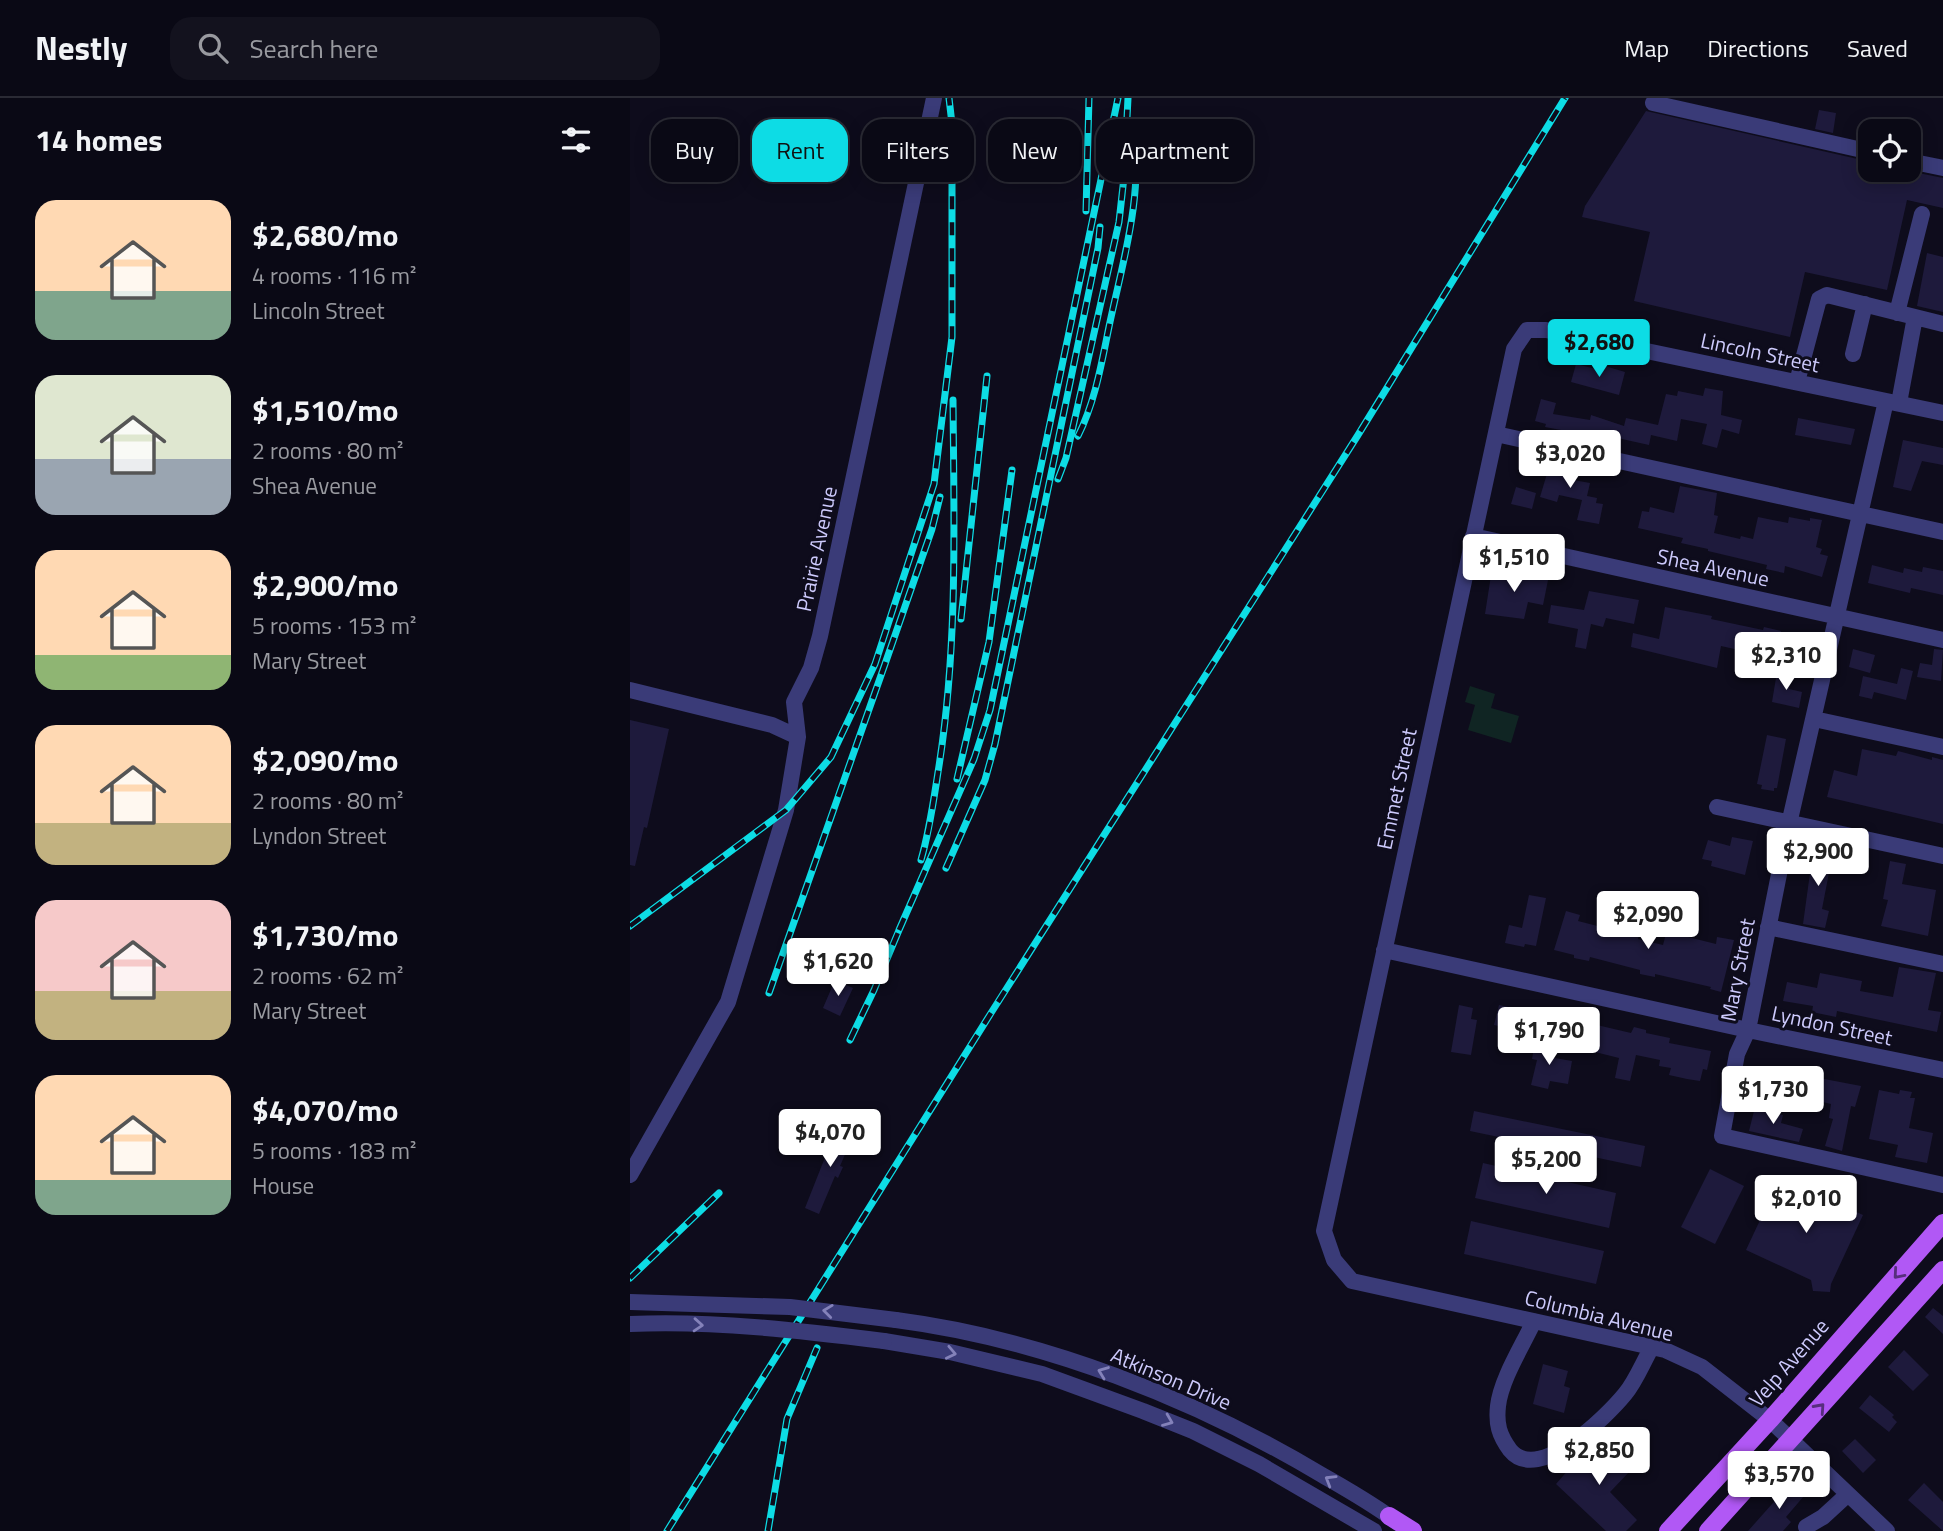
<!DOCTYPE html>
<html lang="en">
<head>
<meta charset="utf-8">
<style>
  :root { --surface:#0a0915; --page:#13121e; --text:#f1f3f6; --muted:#999aa0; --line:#2a2a34; --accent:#0ddce5 }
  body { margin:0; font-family:"Titillium Web",sans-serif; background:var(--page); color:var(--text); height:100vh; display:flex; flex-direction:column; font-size:26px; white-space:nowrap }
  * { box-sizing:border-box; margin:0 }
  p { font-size:23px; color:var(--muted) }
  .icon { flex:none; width:38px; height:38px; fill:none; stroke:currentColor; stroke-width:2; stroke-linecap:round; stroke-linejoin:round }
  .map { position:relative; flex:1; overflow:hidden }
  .panel { display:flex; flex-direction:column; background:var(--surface); width:630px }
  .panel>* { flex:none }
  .guide { position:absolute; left:21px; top:21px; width:665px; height:63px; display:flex; gap:14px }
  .buttons { position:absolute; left:1228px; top:21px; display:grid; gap:14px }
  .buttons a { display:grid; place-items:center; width:63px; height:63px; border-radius:14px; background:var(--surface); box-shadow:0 4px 18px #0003,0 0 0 2px var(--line); font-size:35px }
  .price { position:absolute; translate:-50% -60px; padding:0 16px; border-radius:7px; background:#fff; color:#222; font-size:23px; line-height:46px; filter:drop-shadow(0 2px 4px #0008) }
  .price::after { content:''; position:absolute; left:50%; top:42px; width:21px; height:16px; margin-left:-10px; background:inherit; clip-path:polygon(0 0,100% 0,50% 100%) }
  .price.active { background:var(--accent); color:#111 }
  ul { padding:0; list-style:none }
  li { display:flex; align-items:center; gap:21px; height:175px; padding:0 35px }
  li span { display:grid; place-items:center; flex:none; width:196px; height:140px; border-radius:21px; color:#555 }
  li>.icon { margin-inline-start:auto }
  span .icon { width:84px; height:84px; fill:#fffc; stroke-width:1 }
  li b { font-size:30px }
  h2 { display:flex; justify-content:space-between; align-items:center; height:84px; padding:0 35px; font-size:30px }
  .tag { padding:0 24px; border-radius:21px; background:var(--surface); box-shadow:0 4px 18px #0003,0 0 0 2px var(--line); font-size:24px; line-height:63px }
  .tag.active { background:var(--accent); color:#111 }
  header { display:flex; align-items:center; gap:42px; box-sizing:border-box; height:98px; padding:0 35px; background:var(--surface); border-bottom:2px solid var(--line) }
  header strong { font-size:33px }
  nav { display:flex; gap:38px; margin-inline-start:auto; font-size:24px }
  .search { width:490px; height:63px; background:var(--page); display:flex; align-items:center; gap:18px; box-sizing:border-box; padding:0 24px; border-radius:21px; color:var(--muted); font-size:26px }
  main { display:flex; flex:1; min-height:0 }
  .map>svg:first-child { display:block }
  .green { fill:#102523 }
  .building { fill:#1e1a3c }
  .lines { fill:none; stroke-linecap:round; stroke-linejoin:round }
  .minor { stroke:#3a3b78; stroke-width:16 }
  .major { stroke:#b158f5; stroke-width:18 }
  .rail-casing { stroke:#0ddce5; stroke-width:7 }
  .rail { stroke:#0e0c1c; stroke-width:4.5; stroke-dasharray:13; stroke-linecap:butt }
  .minor-bridge { stroke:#3a3b78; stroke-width:16 }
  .oneway { stroke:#572e7e }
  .oneway2 { stroke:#8482ba }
  .labels { text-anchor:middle; stroke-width:6; stroke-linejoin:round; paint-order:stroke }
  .street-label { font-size:21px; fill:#cdcafc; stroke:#0e0c1c }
</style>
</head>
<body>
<header>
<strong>Nestly</strong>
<div class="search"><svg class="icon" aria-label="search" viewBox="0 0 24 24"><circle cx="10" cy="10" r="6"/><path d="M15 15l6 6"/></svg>Search here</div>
<nav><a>Map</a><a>Directions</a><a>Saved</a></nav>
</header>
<main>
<section class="panel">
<h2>14 homes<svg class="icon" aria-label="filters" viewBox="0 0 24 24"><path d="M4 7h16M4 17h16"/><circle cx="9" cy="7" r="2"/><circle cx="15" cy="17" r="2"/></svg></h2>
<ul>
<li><span style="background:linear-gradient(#ffd9b3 65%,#7fa58c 0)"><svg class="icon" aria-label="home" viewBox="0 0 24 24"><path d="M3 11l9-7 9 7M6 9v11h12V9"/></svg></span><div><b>$2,680/mo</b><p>4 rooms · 116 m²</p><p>Lincoln Street</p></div></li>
<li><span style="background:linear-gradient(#dfe7d0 60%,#9aa5b1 0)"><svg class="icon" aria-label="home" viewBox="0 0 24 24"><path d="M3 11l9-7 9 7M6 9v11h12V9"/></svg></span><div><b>$1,510/mo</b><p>2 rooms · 80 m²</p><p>Shea Avenue</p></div></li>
<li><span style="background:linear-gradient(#ffd9b3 75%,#8fb573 0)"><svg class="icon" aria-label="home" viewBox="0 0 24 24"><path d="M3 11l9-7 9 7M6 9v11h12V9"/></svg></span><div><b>$2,900/mo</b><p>5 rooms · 153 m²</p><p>Mary Street</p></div></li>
<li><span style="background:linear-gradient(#ffd9b3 70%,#c2b280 0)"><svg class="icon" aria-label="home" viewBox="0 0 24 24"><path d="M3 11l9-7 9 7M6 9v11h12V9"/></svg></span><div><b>$2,090/mo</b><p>2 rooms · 80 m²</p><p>Lyndon Street</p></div></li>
<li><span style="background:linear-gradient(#f6c9c9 65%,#c2b280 0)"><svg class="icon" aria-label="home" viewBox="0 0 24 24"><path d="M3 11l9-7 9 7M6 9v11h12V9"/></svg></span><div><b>$1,730/mo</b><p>2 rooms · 62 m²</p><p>Mary Street</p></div></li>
<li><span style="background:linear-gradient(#ffd9b3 75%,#7fa58c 0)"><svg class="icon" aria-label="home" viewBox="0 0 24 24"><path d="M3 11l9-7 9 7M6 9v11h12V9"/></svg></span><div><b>$4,070/mo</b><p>5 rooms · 183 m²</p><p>House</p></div></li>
</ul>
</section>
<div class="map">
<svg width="1313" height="1433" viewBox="0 0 1313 1433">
  <rect width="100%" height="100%" fill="#0e0c1c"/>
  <!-- green -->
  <path class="green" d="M840,588L865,596L861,610L889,618L881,645L838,632L845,607L835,604Z"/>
  <!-- building -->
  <path class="building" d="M1189,12L1206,15L1203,35L1185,31Z
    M1016,13L1241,64V72H1274L1313,80V110L1277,102L1257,192L1175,174L1160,239L1004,203L1020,134L952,119L955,108Z
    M1297,155L1313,159V214L1287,208Z
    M946,266L974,273L975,268L995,274L989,297L941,284Z
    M1075,290L1093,293L1091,317L1112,322L1109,336L1092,331L1087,350L1072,346L1077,326L1051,321L1047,343L1021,337L1019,347L974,337L973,341L947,333V335L915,329L916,326L905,323L911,301L926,305L923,316L960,322L961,317L994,328L996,320L1028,327L1036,296L1047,298L1048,293L1073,298Z
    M1168,320L1225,331L1221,347L1165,337Z
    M1273,342L1313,350V367L1292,363L1281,393L1263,389Z
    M922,359L943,364L938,381L960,385L957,398L967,400L966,405L973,406L969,426L947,422L952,402L929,397L927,404L910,399Z
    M1050,388L1087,395L1084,417L1088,418L1084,435L1110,441L1111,438L1123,441L1128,419L1158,425L1159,419L1180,423V420L1192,422L1186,449L1192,451L1190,456L1198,458L1192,479L1155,468L1154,475L1136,471L1137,467L1078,453V451L1051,445L1053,440L1008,430L1012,413L1019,414L1020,409L1044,415Z
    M886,389L906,395L902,411L881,406Z
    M1242,467L1273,475L1274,470L1292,474L1293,469L1313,473V497L1281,490L1280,495L1238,485Z
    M862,471L918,482L913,507L898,504L894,521L855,516Z
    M959,493L1009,502L1004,526L976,520L973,529L961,526L956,551L945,549L948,531L918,525L921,507L954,512Z
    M1035,509L1082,518L1081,521L1133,532L1134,529L1151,533L1145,556L1127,552V556L1091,548L1087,570L1001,549L1003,535L1029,541Z
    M1223,551L1245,557L1240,575L1219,569Z
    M1304,551L1313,552L1311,583L1287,579L1290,565L1302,567Z
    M1271,570L1283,573L1276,602L1244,594L1242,601L1229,598L1233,578L1267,586Z
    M1147,574L1162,576L1159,591L1172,594L1169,610L1142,604Z
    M0,622L39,631L17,730L14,729L5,768L0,767Z
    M1137,637L1156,641L1147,690H1144V693L1131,691L1132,687L1127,686Z
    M1232,651L1266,658L1268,653L1302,662V659L1313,662V726L1197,699L1204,672L1227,678Z
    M1102,739L1123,743L1115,777L1081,768L1082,763L1072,761L1078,742L1100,748Z
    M1183,749L1203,754L1192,811L1199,813L1195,830L1173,826L1180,775H1178Z
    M1260,763L1276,766L1272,786L1306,792L1298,838L1251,828L1258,802L1253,801Z
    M899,797L916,800L906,848L895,846L894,849L875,845L879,827L892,830Z
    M936,813L950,817L948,823L979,831L980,826L993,829L994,823L1011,827L1008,841L1033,847L1039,824L1050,827L1048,835L1058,837V839L1086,846L1087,839L1104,842L1091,894L1080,891L1081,889L1025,876V879L1010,876V872L960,859L959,863L944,860V857L924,852Z
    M1269,869L1306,875L1298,912L1311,914L1307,934L1207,913L1206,919L1182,914L1183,908L1153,903L1157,884L1187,890L1190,875L1232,883L1230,893L1263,899Z
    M205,882L223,890L210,918L193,910Z
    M829,907L843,910L841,921L847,922L841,957L821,954Z
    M869,907L883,910V912L886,913L882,931L864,927Z
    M967,927L1001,935L1004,929L1016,932V935L1040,940L1039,945L1081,953L1077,972L1073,971L1070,983L1057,981L1039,977L1041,970L1029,968L1030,962L1006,957L1000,983L985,980L989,960L961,953Z
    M905,944L922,947L919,959L942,963L938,986L920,983L918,991L901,987L907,962L902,961Z
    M1170,970L1191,975L1189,980L1231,988L1225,1009L1221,1008L1212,1053L1195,1048L1203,1021L1199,1020L1201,1006L1164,997Z
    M1249,992L1269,996L1270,992L1282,994L1280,1000H1285L1279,1030L1303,1035L1297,1065L1265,1059L1268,1047L1239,1041Z
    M1125,1009L1153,1017L1151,1025L1173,1031L1169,1044L1119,1033Z
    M844,1013L1015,1048L1011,1069L840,1033Z
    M207,1029L224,1036L210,1068L213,1069L208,1080L205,1078L189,1116L175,1110Z
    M853,1065L986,1095L979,1130L845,1100Z
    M1080,1071L1114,1088L1085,1146L1051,1129Z
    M1158,1082L1233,1117L1201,1186L1200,1194L1183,1193L1181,1182L1116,1152L1138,1105L1145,1109Z
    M841,1123L974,1153L966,1186L834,1156Z
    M1303,1210L1313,1218V1236L1295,1219Z
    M1274,1252L1299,1277L1283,1293L1258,1269Z
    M913,1266L938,1273L934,1288L940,1290L934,1315L903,1306Z
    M1240,1297L1264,1317L1262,1319L1267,1324L1259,1334L1229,1310Z
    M966,1340L1002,1371L980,1394L1007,1422L996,1433H976L926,1386Z
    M1225,1341L1246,1362L1233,1375L1212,1353Z
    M1157,1383L1174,1398L1156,1419L1161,1424L1153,1433H1118L1151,1396L1148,1393Z
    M1294,1385L1313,1404V1433L1278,1402Z"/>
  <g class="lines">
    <!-- minor -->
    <path class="minor" d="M1023,5L1241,54
      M1279,63L1313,70
      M1267,215L1292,116
      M1223,256L1235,206
      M1167,284L1189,201L1197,197L1313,226
      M1256,303L1159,726L1118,932L1107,956L1092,1038L1313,1087
      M1269,305L1285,219
      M866,336L1313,434
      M843,438L1313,542
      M0,592L142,627L168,639
      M1184,621L1313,649
      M1087,709L1313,758
      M1138,829L1313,866
      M754,852L1118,932L1313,972
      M0,1077L98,904L156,712L168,639L164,604L181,570L190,538L304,0
      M266,1222C413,1241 565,1301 692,1377C718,1392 745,1407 768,1425
      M904,1223C893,1247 871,1281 868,1308C866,1326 869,1337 880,1352C908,1387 977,1318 995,1296C1006,1283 1013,1264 1022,1249
      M254,1243L320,1254L412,1276L513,1313L563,1333L629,1366L744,1433
      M1176,1429L1193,1419L1218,1396
      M1257,1433L1140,1322L1072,1269L1035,1252L722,1183L704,1162L694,1133L884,251L897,232H916L1313,315"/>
    <!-- major -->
    <path class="major" d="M759,1418L783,1433
      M1038,1433L1140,1322L1313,1125
      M1078,1433L1313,1172"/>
    <defs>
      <path id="rail" d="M456,113L459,0
        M448,338C466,302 472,262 480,224C494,159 514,94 503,27
        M428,381L436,360L489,124L494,79L498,0
        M331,521L357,278
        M327,681L359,544L382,372
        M291,762C300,731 304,699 309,668C328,547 324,424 323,302
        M316,770L355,682L365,646L468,150L470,129
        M0,828L156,712L201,659L245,566L304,386L322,239V26L319,0
        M269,832L344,661L360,612L488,0
        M139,895L255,566L302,431L310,399
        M220,942L244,892L272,825
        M0,1180L89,1095
        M37,1433L361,915L728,337L935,0
        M138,1433L157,1321L187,1250"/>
    </defs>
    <!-- rail casing -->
    <use href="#rail" class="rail-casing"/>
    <!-- rail -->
    <use href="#rail" class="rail"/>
    <!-- minor-bridge -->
    <path class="minor-bridge" d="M0,1204L160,1209L266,1222
      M0,1226C82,1222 173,1233 254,1243"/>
  </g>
  <!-- one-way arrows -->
  <defs><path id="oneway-chevron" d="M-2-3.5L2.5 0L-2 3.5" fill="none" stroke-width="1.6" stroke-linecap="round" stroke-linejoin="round" transform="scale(1.75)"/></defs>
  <g class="oneway">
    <use href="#oneway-chevron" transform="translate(1268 1176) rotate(131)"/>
    <use href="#oneway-chevron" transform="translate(1190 1310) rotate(-48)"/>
  </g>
  <g class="oneway2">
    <use href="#oneway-chevron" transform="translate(198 1213) rotate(-173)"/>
    <use href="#oneway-chevron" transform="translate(68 1227) rotate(4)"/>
    <use href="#oneway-chevron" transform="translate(321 1255) rotate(12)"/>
    <use href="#oneway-chevron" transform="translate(473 1274) rotate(-159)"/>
    <use href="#oneway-chevron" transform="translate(538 1323) rotate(22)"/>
    <use href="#oneway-chevron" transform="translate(700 1382) rotate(-149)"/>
  </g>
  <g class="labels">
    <!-- street labels -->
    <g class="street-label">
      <text transform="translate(1130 255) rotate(12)" y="7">Lincoln Street</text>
      <text transform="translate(187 451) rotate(-78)" y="7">Prairie Avenue</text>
      <text transform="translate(1083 470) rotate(12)" y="7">Shea Avenue</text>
      <text transform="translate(767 691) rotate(-78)" y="7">Emmet Street</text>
      <text transform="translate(1108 872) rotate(-79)" y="7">Mary Street</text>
      <text transform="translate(1202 928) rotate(12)" y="7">Lyndon Street</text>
      <text transform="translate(969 1218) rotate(14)" y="7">Columbia Avenue</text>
      <text transform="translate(1159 1265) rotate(-49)" y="7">Velp Avenue</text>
      <text transform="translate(541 1281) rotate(23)" y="7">Atkinson Drive</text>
    </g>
  </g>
</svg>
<div class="buttons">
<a><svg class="icon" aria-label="locate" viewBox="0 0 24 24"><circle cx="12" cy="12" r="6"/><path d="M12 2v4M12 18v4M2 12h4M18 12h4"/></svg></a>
</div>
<b class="price active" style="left:969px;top:281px">$2,680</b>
<b class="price" style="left:940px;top:392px">$3,020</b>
<b class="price" style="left:884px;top:496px">$1,510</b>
<b class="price" style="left:1156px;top:594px">$2,310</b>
<b class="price" style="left:1188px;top:790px">$2,900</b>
<b class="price" style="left:1018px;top:853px">$2,090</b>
<b class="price" style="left:208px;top:900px">$1,620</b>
<b class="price" style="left:919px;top:969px">$1,790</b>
<b class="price" style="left:1143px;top:1028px">$1,730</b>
<b class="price" style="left:200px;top:1071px">$4,070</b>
<b class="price" style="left:916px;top:1098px">$5,200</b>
<b class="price" style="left:1176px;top:1137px">$2,010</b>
<b class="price" style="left:969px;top:1389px">$2,850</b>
<b class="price" style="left:1149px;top:1413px">$3,570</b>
<div class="guide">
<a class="tag">Buy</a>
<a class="tag active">Rent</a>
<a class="tag">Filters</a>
<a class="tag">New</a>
<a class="tag">Apartment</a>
</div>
</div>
</main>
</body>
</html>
